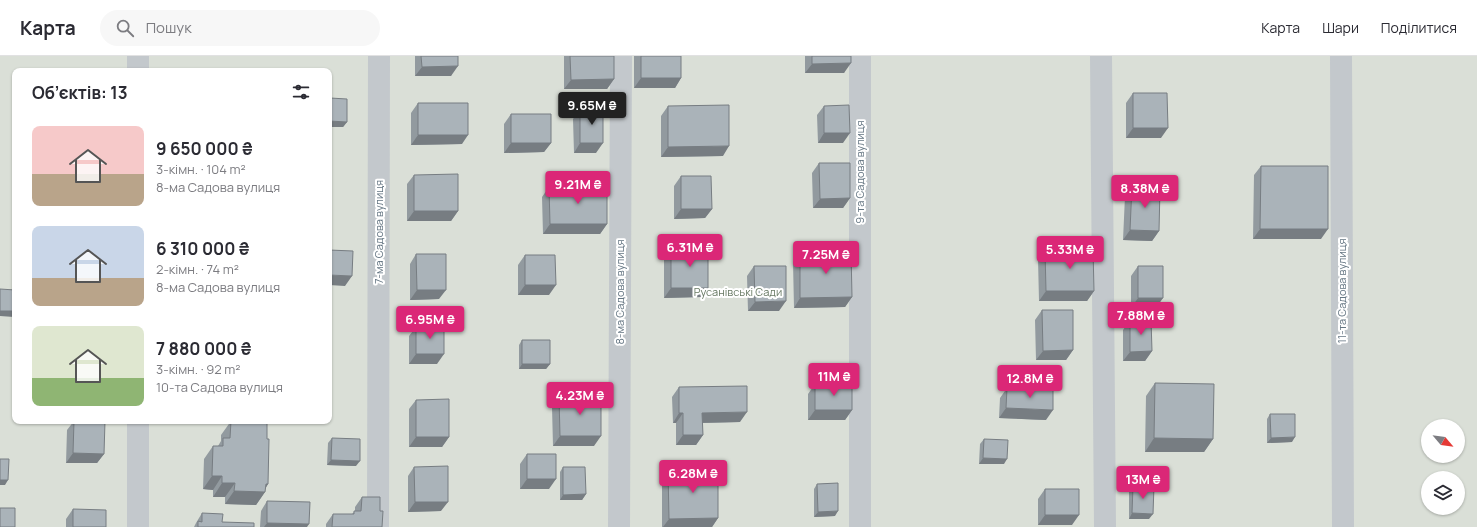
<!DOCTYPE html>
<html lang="uk">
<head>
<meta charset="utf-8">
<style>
  :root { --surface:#fff; --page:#f7f7f7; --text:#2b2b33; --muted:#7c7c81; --line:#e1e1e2; --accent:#db2777 }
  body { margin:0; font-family:Manrope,sans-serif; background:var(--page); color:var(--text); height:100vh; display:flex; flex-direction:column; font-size:15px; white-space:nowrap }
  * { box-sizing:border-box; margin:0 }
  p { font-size:13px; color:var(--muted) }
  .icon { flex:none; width:22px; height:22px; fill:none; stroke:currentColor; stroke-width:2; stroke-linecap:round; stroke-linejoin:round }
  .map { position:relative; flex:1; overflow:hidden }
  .drawer { position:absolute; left:12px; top:12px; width:320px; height:356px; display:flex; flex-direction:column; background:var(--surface); border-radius:8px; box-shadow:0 1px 3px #0004 }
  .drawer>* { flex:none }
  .needle { width:26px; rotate:119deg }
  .buttons { position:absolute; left:1421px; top:363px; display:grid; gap:8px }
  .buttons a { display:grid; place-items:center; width:44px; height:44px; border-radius:50%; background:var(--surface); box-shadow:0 1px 3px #0004; font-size:20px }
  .price { position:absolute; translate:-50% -34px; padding:0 9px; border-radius:4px; background:var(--accent); color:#fff; font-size:13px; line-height:26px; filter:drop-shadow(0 1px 2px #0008) }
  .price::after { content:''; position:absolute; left:50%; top:24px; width:12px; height:9px; margin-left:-6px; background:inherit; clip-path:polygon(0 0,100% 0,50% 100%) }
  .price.active { background:#222; color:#fff }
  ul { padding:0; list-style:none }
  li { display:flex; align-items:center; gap:12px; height:100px; padding:0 20px }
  li span { display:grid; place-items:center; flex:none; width:112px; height:80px; border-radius:8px; color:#555 }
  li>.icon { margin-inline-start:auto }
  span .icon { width:48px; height:48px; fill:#fffc; stroke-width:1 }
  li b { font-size:17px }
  h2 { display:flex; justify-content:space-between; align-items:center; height:48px; padding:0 20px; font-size:17px }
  header { display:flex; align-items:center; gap:24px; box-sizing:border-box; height:56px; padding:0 20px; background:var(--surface); border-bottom:1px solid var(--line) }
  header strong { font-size:19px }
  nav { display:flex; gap:22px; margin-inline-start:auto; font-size:14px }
  .search { width:280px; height:36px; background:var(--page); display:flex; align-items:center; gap:10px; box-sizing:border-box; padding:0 14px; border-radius:22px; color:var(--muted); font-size:15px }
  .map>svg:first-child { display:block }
  .green { fill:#dadfd7; fill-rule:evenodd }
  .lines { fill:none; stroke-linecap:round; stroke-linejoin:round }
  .minor { stroke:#c3c8cc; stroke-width:22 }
  .wall { fill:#929a9f }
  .shaded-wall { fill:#777d82 }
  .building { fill:#aab3b9; stroke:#777d82 }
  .labels { text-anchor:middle; stroke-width:4; stroke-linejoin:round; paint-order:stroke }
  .street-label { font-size:11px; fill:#657683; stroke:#fff }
  .park-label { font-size:11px; fill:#687a64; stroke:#fff }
</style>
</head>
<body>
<header>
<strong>Карта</strong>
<div class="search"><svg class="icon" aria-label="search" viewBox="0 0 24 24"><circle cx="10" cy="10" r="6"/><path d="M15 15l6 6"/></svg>Пошук</div>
<nav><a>Карта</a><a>Шари</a><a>Поділитися</a></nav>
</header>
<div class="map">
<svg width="1477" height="471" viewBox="0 0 1477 471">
  <rect width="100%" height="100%" fill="#fafaf8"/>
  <!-- green -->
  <path class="green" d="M0,0H1477V471H0ZM15,15H329V365H15ZM1428,370H1458V400H1428ZM1428,422H1458V452H1428Z"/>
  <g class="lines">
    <!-- minor -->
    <path class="minor" d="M138,0V15
      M860,0V471
      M1101,0L1105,471
      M1341,0L1343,471
      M138,365V471
      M378,471L379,0
      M619,471L621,0"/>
  </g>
  <!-- wall -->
  <path class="wall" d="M415,0H458L451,20H415Z
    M564,0H614V23L607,33H564Z
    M634,0H681V22L675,32H634Z
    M805,0H851L844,17H805Z
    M1133,37L1161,82H1126V47Z
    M330,42L347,66L343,71H329V44Z
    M418,47L462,88L411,89V57Z
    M668,50L723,100L661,101V60Z
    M824,50L843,87H818L817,59Z
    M580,53L596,97H574L573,63Z
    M511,58L551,87L544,96L504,97V68Z
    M819,107L850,142L843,152H813L812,117Z
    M1261,110L1321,183H1253L1254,119Z
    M414,119L458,155L451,165H407V128Z
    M681,120L712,153L705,162L674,163V130Z
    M1132,130L1159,175L1152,185L1123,184L1125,140Z
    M549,131L607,168L600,178H543L542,141Z
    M671,193L708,232L701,241L664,242V203Z
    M1045,194L1094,235L1087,245H1039L1038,203Z
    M800,196L852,241L845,251L794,252L793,206Z
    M416,198L439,243L410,244V208Z
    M525,199L549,239H518V209Z
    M754,210L779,255H748L747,220Z
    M1138,210L1156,252H1131V220Z
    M1042,254L1073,294L1066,304H1036L1035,264Z
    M1130,264L1152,295L1145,305H1123V274Z
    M416,271L437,308H409V280Z
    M522,284L550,308L546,313H519V289Z
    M1155,327L1213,383L1204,396H1145L1146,340Z
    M815,328L852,354L845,364H808V338Z
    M679,331L740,366L702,367L703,379L696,389H676V367H673L672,341Z
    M1007,332L1046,364L999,362L1000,342Z
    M559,341L594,390H553L552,351Z
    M416,344L449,381L442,391H409V353Z
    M1270,358L1292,386L1267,387V363Z
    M74,365L104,398L97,407H66L67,374Z
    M231,365L267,383L268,428L265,433V436L256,449L225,448V441H213V434L203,433L204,403L213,390H218L221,385V379Z
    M332,382L356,410L327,409L328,387Z
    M984,383L1004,408H979L980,388Z
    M527,398L549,433H520V408Z
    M414,411L441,455L408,456V420Z
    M563,411L586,438L582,444H560V416Z
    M668,413L718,462L712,471H662V423Z
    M817,428L835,460L814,461V433Z
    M1133,430L1149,463H1129V435Z
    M1045,433L1072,469H1038V443Z
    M362,441L380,455L382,471H326V468L333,458H352L355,455V451Z
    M267,445L307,471H260L261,455Z
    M73,453L106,471H66V463Z
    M202,457L222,466L254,471H194L196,467Z"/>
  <!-- shaded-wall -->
  <path class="shaded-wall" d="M851,7L844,17H805L812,8Z
    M458,10L451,20H415L422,11Z
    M641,22H681L675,32H634Z
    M614,23L607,33H564L571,24Z
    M329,65L347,66L343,71H329Z
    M1133,72H1168L1161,82H1126Z
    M824,77H850L843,87H818Z
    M418,79H468L462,88L411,89Z
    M511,87H551L544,96L504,97Z
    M580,87H603L596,97H574Z
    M729,90L723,100L661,101L668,91Z
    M850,142L843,152H813L820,143Z
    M681,153H712L705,162L674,163Z
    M414,155H458L451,165H407Z
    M550,168H607L600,178H543Z
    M1260,173H1328L1321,183H1253Z
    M1130,174L1159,175L1152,185L1123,184Z
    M329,219L352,220L345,230L329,229Z
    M525,229H556L549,239H518Z
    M671,232H708L701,241L664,242Z
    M417,234H446L439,243L410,244Z
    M1046,235H1094L1087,245H1039Z
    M852,241L845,251L794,252L800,242Z
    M1138,242H1163L1156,252H1131Z
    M786,245L779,255H748L755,246Z
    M0,255H15V259L14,261L0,260Z
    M1073,294L1066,304H1036L1043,295Z
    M1152,295L1145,305H1123L1130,296Z
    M416,298H444L437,308H409Z
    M522,308H550L546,313H519Z
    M1006,352L1053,354L1046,364L999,362Z
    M815,354H852L845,364H808Z
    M747,356L740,366L696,367L702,357Z
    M679,357H683L676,367H673Z
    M683,379H703L696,389H676Z
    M560,380H601L594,390H553Z
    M416,381H449L442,391H409Z
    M1295,381L1292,386L1267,387L1271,382Z
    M1154,382L1213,383L1204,396H1145Z
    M73,397L104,398L97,407H66Z
    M983,402L1007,403L1004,408H979Z
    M331,404L360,405L356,410L327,409Z
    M212,420H222L213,434L203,433Z
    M527,423H556L549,433H520Z
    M0,424H8L5,429H0Z
    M222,427H235L225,441H213Z
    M266,428H268L263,436H265L256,449L225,448L234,435Z
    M586,438L582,444H560L563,439Z
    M415,446H448L441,455L408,456Z
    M838,455L835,460L814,461L818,456Z
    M1132,457L1153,458L1149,463H1129Z
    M1045,459H1079L1072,469H1038Z
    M718,462L712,471H663L669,463Z
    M267,467L309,468L307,471H264Z"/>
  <!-- building -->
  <path class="building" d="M421,0H458V10L422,11Z
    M570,0H614V23L571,24Z
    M641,0H681V22H641Z
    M812,0H851V7L812,8Z
    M242,13H259L258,15H242Z
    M1133,37H1167L1168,72H1133Z
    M330,42L347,43V66L329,65Z
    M418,47H468V79H418Z
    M729,49V90L668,91V50Z
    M849,49L850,77H824V50Z
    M580,53H603V87H580Z
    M511,58H551V87H511Z
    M819,107H850V142L820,143Z
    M1261,110H1328V173H1260Z
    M458,118V155H414V119Z
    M681,120H711L712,153H681Z
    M1132,130L1160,132L1159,175L1130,174Z
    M549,131H607V168H550Z
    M671,193H708V232H671Z
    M1093,193L1094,235H1046L1045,194Z
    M329,194L353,195L352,220L329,219Z
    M851,195L852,241L800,242V196Z
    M416,198H446V234H417Z
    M525,199H555L556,229H525Z
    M754,210H786V245L755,246Z
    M1138,210H1163V242H1138Z
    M0,233L15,234V255H0Z
    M1042,254H1073V294L1043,295Z
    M1130,264H1151L1152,295L1130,296Z
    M444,270V298H416V271Z
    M522,284H550V308H522Z
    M1155,327L1214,328L1213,383L1154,382Z
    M815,328H852V354H815Z
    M747,330V356L702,357L703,379H683V357H679V331Z
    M1007,332L1053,334V354L1006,352Z
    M559,341H601V380H560Z
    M449,343V381H416V344Z
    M1270,358H1295V381L1271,382Z
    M74,365H105L104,398L73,397Z
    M231,365L267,366V383H269L268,428H266L265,436L234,435L235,427H222V420H212L213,390H223V382H230Z
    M332,382L360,383V405L331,404Z
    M984,383L1008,384L1007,403L983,402Z
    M527,398H556V423H527Z
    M0,403H9L8,424H0Z
    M448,410V446H415L414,411Z
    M563,411H585L586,438L563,439Z
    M668,413H718V462L669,463Z
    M838,427V455L818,456L817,428Z
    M1133,430H1154L1153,458L1132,457Z
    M1045,433H1079V459H1045Z
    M362,441H380V455H383L382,471H332L333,458H354V455H361Z
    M267,445L310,446L309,468L267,467Z
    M0,452H15V471H0Z
    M73,453L106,454V471H73Z
    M202,457L223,458L222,466L254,467V471H198V465L202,466Z"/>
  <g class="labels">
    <!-- street labels -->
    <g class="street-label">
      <text transform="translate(860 116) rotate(-90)" y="4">9-та Садова вулиця</text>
      <text transform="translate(379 176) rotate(-90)" y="4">7-ма Садова вулиця</text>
      <text transform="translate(1342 235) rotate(-90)" y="4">11-та Садова вулиця</text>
      <text transform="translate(620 236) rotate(-90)" y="4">8-ма Садова вулиця</text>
    </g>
    <!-- park labels -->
    <g class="park-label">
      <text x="738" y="240">Русанівські Сади</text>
    </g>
  </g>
</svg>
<div class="buttons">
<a><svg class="needle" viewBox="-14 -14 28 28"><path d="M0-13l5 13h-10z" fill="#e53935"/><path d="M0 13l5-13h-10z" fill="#7c7c81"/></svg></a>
<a><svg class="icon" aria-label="layers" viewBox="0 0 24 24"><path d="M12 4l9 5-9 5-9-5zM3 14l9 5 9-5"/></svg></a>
</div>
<b class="price active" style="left:592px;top:70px">9.65M ₴</b>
<b class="price" style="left:578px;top:149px">9.21M ₴</b>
<b class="price" style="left:1145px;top:153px">8.38M ₴</b>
<b class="price" style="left:690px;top:212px">6.31M ₴</b>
<b class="price" style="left:1070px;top:214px">5.33M ₴</b>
<b class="price" style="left:826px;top:219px">7.25M ₴</b>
<b class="price" style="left:1141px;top:280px">7.88M ₴</b>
<b class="price" style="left:430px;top:284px">6.95M ₴</b>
<b class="price" style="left:834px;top:341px">11M ₴</b>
<b class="price" style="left:1030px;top:343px">12.8M ₴</b>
<b class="price" style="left:580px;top:360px">4.23M ₴</b>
<b class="price" style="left:693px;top:438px">6.28M ₴</b>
<b class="price" style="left:1143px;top:444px">13M ₴</b>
<section class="drawer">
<h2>Об’єктів: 13<svg class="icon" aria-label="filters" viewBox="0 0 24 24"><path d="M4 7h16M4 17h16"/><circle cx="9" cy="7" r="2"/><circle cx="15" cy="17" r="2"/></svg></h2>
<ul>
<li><span style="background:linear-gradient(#f6c9c9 60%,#b9a48a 0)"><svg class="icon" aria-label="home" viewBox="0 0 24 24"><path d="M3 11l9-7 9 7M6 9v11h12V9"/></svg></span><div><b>9 650 000 ₴</b><p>3-кімн. · 104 m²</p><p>8-ма Садова вулиця</p></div></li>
<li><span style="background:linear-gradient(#c9d6e8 65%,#b9a48a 0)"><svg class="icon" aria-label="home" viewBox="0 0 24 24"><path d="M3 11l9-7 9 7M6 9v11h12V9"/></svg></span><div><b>6 310 000 ₴</b><p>2-кімн. · 74 m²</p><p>8-ма Садова вулиця</p></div></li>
<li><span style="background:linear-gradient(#dfe7d0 65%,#8fb573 0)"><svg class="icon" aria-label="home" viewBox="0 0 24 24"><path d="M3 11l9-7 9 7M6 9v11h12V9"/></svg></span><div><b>7 880 000 ₴</b><p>3-кімн. · 92 m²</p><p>10-та Садова вулиця</p></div></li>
</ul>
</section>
</div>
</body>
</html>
